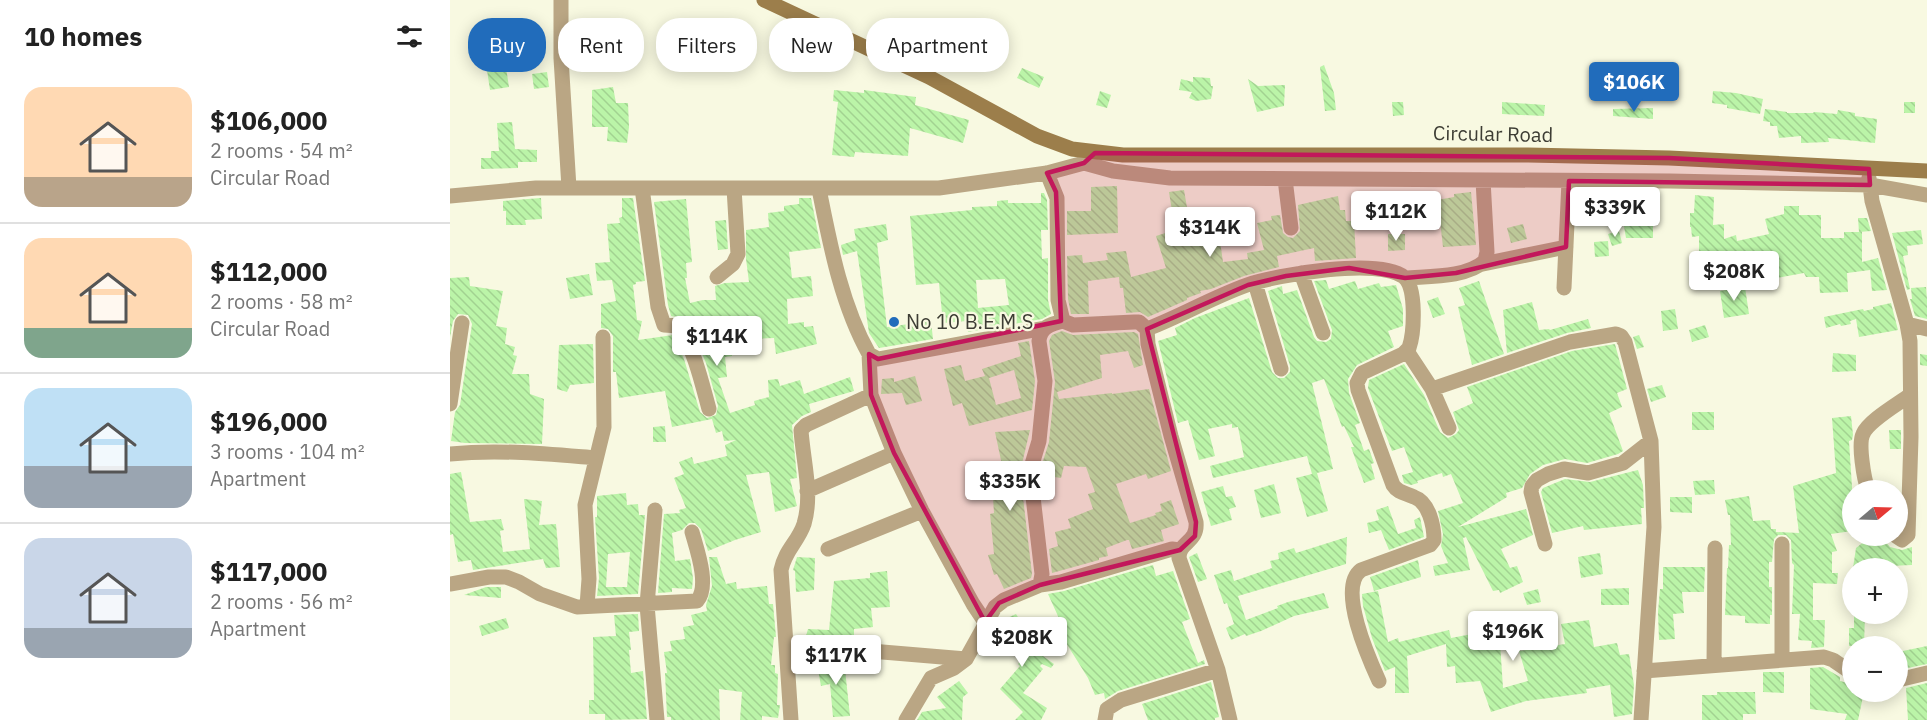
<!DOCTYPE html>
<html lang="en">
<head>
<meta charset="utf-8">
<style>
  :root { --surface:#fff; --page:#f2f2f2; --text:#222; --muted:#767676; --line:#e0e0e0; --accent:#216cbb }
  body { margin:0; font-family:"IBM Plex Sans",sans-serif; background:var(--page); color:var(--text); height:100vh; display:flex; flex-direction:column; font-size:22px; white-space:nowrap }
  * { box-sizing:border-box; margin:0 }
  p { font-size:20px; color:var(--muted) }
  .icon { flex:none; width:33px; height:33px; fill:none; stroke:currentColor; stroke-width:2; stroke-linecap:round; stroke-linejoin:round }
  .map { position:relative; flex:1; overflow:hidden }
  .panel { display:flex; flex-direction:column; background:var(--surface); width:450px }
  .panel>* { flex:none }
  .top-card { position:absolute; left:18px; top:18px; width:570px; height:54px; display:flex; gap:12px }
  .needle { width:39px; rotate:71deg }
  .controls { position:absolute; left:1392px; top:480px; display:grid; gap:12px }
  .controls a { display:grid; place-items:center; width:66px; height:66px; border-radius:50%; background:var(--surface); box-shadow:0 3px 15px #0003; font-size:30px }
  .price { position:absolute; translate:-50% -51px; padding:0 14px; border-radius:6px; background:#fff; color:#222; font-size:20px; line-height:39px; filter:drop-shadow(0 2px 3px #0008) }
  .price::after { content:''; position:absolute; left:50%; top:36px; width:18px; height:14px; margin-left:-9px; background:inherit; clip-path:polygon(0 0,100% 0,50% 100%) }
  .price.current { background:var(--accent); color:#fff }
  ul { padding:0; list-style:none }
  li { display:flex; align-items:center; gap:18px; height:150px; padding:0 24px }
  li+li { border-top:2px solid var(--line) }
  li span { display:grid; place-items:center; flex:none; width:168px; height:120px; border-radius:18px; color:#555 }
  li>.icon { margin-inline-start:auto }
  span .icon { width:72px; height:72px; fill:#fffc; stroke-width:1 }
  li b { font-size:26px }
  h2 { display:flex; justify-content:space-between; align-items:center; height:72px; padding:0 24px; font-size:26px }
  .pill { padding:0 21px; border-radius:24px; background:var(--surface); box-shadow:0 3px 15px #0003; font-size:21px; line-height:54px }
  .pill.current { background:var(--accent); color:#fff }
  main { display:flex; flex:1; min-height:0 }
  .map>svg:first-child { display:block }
  .building { fill:url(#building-back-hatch); fill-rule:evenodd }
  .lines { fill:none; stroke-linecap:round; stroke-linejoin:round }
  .minor { stroke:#baa684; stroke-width:15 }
  .secondary { stroke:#9c7e4b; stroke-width:15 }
  .marked { fill:#c2185b; fill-opacity:0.2; stroke:#c2185b; stroke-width:4.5; stroke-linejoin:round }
  .poi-dot { fill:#216cbb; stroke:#f8f9e1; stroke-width:2 }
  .labels { text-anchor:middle; stroke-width:4.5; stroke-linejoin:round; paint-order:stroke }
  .street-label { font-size:20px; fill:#3d3d34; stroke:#f8f9e1 }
  .poi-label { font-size:20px; fill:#3d3d34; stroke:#f8f9e1; text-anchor:start }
</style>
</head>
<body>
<main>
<section class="panel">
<h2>10 homes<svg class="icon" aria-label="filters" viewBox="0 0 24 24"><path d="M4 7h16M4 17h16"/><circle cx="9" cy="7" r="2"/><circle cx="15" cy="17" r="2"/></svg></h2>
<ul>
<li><span style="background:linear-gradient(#ffd9b3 75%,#b9a48a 0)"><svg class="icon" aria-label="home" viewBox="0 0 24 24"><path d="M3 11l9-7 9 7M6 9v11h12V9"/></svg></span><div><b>$106,000</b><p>2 rooms · 54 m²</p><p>Circular Road</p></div></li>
<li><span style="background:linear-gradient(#ffd9b3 75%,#7fa58c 0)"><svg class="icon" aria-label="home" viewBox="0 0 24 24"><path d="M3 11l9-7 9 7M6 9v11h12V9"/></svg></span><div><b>$112,000</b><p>2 rooms · 58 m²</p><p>Circular Road</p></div></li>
<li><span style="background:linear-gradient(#bfe0f5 65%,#9aa5b1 0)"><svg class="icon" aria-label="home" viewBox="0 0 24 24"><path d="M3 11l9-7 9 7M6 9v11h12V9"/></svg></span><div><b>$196,000</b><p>3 rooms · 104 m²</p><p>Apartment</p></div></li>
<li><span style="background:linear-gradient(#c9d6e8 75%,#9aa5b1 0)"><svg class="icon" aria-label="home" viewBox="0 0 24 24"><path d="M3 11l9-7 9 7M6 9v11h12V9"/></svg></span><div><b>$117,000</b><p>2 rooms · 56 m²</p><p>Apartment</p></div></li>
</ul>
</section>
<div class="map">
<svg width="1477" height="720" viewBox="0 0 1477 720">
  <defs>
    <pattern id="building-back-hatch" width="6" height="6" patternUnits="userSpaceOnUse" patternTransform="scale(1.5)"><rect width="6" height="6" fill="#bbf4a8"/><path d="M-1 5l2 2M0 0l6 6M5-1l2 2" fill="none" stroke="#a2d291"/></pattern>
  </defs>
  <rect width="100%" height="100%" fill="#f8f9e1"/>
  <!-- building -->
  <path class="building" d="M40,39H57L58,54H54L59,87L40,90L37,70H42Z
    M88,51L89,63L77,64L76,52Z
    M874,65L884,93L886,110L875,111L870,67Z
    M572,68L594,77L589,88L567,78Z
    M97,72L99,87L84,89L82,74Z
    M743,77L760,78L761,86H763L761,99L746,101L739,98L742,92L729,90L731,79L743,82Z
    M798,79L808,86L835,85L834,106L807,112Z
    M163,87L166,103H178L179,127L177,143L157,141L158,127H142V90Z
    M384,90L414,93V90L466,97L465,105L519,120L513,143L460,128L458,156L405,152L404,157L382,155L388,102L383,101Z
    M650,91L661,95L657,108L646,105Z
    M1263,91L1286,93L1313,99L1310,114L1277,108V105L1262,103Z
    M942,102H953L954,115L943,116Z
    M1052,102L1095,105L1094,116L1052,114Z
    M1454,102H1465V113H1454Z
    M1203,108V119L1163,116V109Z
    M1315,109L1337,112V113H1363L1364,112L1387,114L1388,110L1405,113V116L1427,119L1425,143L1378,138L1379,142L1351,143V136L1329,138L1327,126H1320V122L1313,121Z
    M62,122L65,149L87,150V162H68V168L31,169V158H41V151H49L47,123Z
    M667,186L668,233L617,235V211H641V187Z
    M734,190L739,219L742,218L745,230L768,227L773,262L798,259L797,253L814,250L807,223L822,220L821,216L830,215L833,233L838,237L843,238L850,231L848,205L888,196L890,210H895L896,221H904L906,258L865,261L864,248L827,256L829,267L794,276L761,289L750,291L751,293L737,298V300L698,317L690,312L676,313L673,288H670L669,277L638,281L639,314H621L618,299L617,256L632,255L633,263L658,260L656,253L676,251L681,277L716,268L706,236L725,230L719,192Z
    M1021,192L1026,245L993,247L990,221L945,226L944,209L988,203L987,200L1004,197V194Z
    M591,193H594L597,200L598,230H591L592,259L598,258V300L601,314L592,319L518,332L517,321L493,323L489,283L466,285L460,216L522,210V207L547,206V201L558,200V203H591ZM555,279L559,305L528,308L526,280Z
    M1145,195L1146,207L1131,209L1130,196Z
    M1245,195L1264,197L1263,225L1274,224V239L1286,235L1287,241L1319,234L1315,219L1334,214V206H1349V215H1371V238H1394V232H1412V262L1428,258L1437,290L1422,291L1420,270L1397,273L1398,292L1370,293L1369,277H1356L1354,273L1321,279L1319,270L1299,275L1294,258L1267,263V267L1252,266L1253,254H1249V236L1242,237L1241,227H1240V213H1244Z
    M91,198L92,219L75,220L76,225H56V211H53V201Z
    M172,198H183L195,281L186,282V284L183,285L187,320L192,321L188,340L223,335L234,359L250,412L257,418L266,415L268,406L256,363L243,332L235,318L221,316L218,305L204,202L236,199L242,262L236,263L237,278H235L240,303L253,300H266L265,286L275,283L299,282L296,259V230L319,227L318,213L334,211V206L349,204V198H361L371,248L339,252L342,278L361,276L363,296L337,299L338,324L354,322V327L363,326L367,344L326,354L324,338L301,339L302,349L282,350V356L275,357L277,377L268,378L280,413L305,405L304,401L319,397L318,380L328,379L330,386L350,380L354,394L400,377L404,391L359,404L361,412L352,416L342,425L347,478L340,479L347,506L325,512L319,472L296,475L311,532L285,540L258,551L251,529L245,523H239L232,530L222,533L225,561L240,559L243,578L242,589L222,588V592L208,593L214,514L230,513L229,510L236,508L224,478L234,474L229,462L242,457L244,464L277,456L275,445L286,440L274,441L272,431L266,433L262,419L222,427L215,391L169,398L166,372H163V336L158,329L151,328V304L166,301L162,280L147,281L145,263L160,262L157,224L170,223L169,218L172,217Z
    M1196,210L1209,211L1208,225H1203V238H1176L1172,215Z
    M1408,218H1417L1421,231L1409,232Z
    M276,220L278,249L268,250L265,221Z
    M436,224L438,240L427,243L437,327L481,321L483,339L429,348L419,333L407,251L393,255L391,245L406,240L404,229Z
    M1073,224L1077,239L1061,243L1057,228Z
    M1471,230L1473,244L1457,246L1458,255L1453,256L1460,289L1457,290L1442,233Z
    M1169,231L1172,243L1162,246L1158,234Z
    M938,234H955V250L938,251Z
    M1158,241L1159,256L1145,257L1144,242Z
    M139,274L143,295L120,299L116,278Z
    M19,277L20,286L53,291L46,326L57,328L55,344L65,347L63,355L67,356L62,374H79L80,394L94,399L92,444L15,443L1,441L5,412L10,405L22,324L18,315L8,314L3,321L0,337V278Z
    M876,280L879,289L905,281L908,289L929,283L931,287L946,285L953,309V326L938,331L944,347L907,365L898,379L899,393L910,423L905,425L914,451L919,449L924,463L921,464L925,479L914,483L901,447H904L894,426L892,427L874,379L862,383L883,469L867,473L878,511L857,517L846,478L862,474L857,456L763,478L760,466L794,457L788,427L782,428V424L758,429L765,456L749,460L738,420L728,423L708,341L727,335L725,328L745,318L799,298L822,372L828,378H834L840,372V366L818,291L832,286L833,294L847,290L864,337L867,341L876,342L881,339L882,330L864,281Z
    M1029,281L1054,354L1022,365L1008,307L1015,305L1009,288Z
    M1295,287L1299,314L1274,318L1270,291Z
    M1476,287L1477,299V319L1465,316L1460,299H1462L1461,288Z
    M988,297L995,314L983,318L977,301Z
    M1082,302L1089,330L1099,329L1100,330L1138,319L1141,328L1117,333L1057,353L1053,310Z
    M1441,303L1448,330L1409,337L1406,319L1400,321L1401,324L1391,326L1390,324L1376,328L1374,317L1413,309L1414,311L1423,309V307Z
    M1225,309L1228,329L1213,331L1211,311Z
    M1255,325L1259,337L1242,342L1239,330Z
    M612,331L623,335L684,332L688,334L693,365L684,368L678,351L650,355L652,378L607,392L609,399L662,393V394L699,389L721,471L698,479L696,474L666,484L680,523L706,515L705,513L712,511L710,504L721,500L729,524L711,530L714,541L682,549L679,540H677L656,548L658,556L649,558V560L602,573L599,549L608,546L605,532L621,528L618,519L643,509L638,494L645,492L636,467L614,466L611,478L598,476V463L592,464L599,442L605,382L599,341L602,335Z
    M1189,335L1194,347L1187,349L1183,337Z
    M579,341L585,381L582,410L519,426L512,403L503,406L494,369L511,365L515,381L535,376L532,369L571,356L568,343ZM564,370L571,398L546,405L539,378Z
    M143,344L144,383L120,385L117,392L107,389L109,345Z
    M1165,344L1177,389L1167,393L1172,407L1159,413L1173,451L1168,454L1137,463L1115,459L1093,465L1080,474L1072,488L1056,493L1057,497L1008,527L1076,509L1083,535L1051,549L1060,568L1067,566L1073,582L1050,593L1049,590L1043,591L1016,537L1013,538L1020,570L985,576L983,566L998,563L991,546L993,534L988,511L1013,503L1001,474L993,477L992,473L967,481L968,483L961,485L954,483L952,475L963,472L954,447L942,451L918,388L919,380L954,364L974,395L990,432L998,438L1006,434L1009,430L1003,412L1023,403L1017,387L1122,351Z
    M1383,353L1406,355V371L1382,372Z
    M1470,354L1477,355V366L1470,365Z
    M465,376L472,401L456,405L452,393L431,394L432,379L444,378V382Z
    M1212,385L1216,397L1201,402L1197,389Z
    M1242,412H1264V430H1242Z
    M1401,416L1403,435L1402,440L1399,441L1402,487V531L1381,534L1387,551L1382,552V573H1388L1387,584L1363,583V620H1375L1374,647L1361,648L1362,641L1348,640L1350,614H1342L1344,565L1342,563L1341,540L1336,535H1328L1324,539L1322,562H1319V587H1322V615H1320V624L1295,623V616L1275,615L1277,568H1278L1279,545H1281L1280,515H1278L1275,500L1299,496L1303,521L1320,520L1321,529H1326V532L1349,533L1343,486L1386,473L1382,418Z
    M215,426L216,442H203V427Z
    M580,430L570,472L582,574L581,578L554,589L547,574L544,575L538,555L544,554L540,514L544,513L541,466L552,465L545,432Z
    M1439,430H1451V449H1440Z
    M1188,470L1193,485L1194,508H1191L1192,524L1134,530L1133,526L1102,533L1091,492L1093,488L1115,479L1140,482Z
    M11,472L20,522L51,519L54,530L50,531L53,552L80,549L74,499L92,501L89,525L106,524L110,567L96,568L93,559L23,570L21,560L8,562L3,534L0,535V474Z
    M1264,480L1265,494L1245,495L1243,481Z
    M824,484L831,513L811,518L804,490Z
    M773,486L776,497L782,496L786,507L779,509L782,520L761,526L751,492Z
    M176,493L177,505L188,504L189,515H195L188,594L147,596L149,578L145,517H147V496ZM180,552L177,587H156L158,554Z
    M1220,497H1242V513L1220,512Z
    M938,506L948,534L966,528L964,520L970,517L974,537L939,550L931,530L919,533L917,523L929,520L926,510Z
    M1421,536H1431L1440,547L1452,550L1462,547V565L1439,566L1434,559L1422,568H1403L1406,548Z
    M897,537L896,564L788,596L796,620L828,608L827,606L838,602L874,593L879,608L844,616L811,631L796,636L795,634L781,640L776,628L784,624L777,603L774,604L764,575L781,570L784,581L822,568L820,561L829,559L828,553L844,548L846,553Z
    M747,553L757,579L748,582L739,557Z
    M1150,553L1153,574L1131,578L1128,557Z
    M259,557H267L276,584L286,582L287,589L317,586L319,604H323L326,637H324L321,665H325V673L328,674L327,705H330L328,718L312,716V720H290L292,692L269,689L270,720H221V717H217L215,673H217L214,652L222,651L220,641L235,639L233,627L244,625L241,615L257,611L256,605L262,586Z
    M347,557L365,558L364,590L346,592L345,571L343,570Z
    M968,560L971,577L924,591L920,577Z
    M703,565L706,576L723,571L740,619L732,622L748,663L754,660L755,664L668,691L655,699L654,693L645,695L638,678L613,638L617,636L598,594L614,591Z
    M1213,567H1255L1254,592H1232L1234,613L1223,614L1225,639L1209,640L1208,612L1210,589H1213Z
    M437,571L440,607L421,608L423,627L404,629V637H395V639L356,636L358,629L379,630L384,581L420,578V573Z
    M36,587H51V598L14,595Z
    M1179,588V605H1151V589Z
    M1088,589L1091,602L1077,605L1073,593Z
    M928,591L938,642L948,638L949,642L999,630L1001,638L1022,634L1020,624L1046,617L1049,627L1053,688L1078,681L1069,651L1115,644L1111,624L1139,620L1144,647L1167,643L1170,655L1179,654L1184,685L1182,714L1164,717L1160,685L1136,689L1137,693L1076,701L1041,712L1030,681L1006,683L1005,666L997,667L996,644L957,656L959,693H945V667L935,671L922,638L913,606L912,594Z
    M188,614L189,631L179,632L181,650H179L181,673L193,671L197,719L155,720V714H139V700H144L143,637L166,636L164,615Z
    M566,614L580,636L575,643L604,664L601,668L592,664L590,666L593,669L573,693L597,708L591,720H565L573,712L550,689L570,666L568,664L575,656L545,642L546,641L544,639L555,619Z
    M1404,614H1415L1414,646H1399V628H1404Z
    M56,618L59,628L32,636L29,626Z
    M1477,646V664L1448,670V652Z
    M394,660L400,716L383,717L380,684L371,686L367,664Z
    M1373,667L1390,677V681L1402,684V692H1414L1408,720H1395L1397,714L1360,709V668Z
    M1313,672H1334V693L1313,692Z
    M509,681L518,693L513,697L512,720H467L472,712L496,708L487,697Z
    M761,682L769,717L765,718V720H698L692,704Z
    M1477,683V720H1458L1456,688Z
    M1267,692H1305L1306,714H1293V720H1252V695H1267Z"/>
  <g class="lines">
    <!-- minor -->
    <path class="minor" d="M111,0V58L119,188
      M634,163L663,171L720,178L1220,181L1420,185L1477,195
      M597,173L607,198L608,300L613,321L623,325L684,322H689L697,329L698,344L721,436L746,522C748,543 729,541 729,558L768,670L780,720
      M1419,178L1422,201L1457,324L1460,341L1461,437L1458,535L1452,540L1446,536
      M835,179L841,228
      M192,188L208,307L214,325L229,326C245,352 251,380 259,409
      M369,189C380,244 391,304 419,354L428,359L595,328
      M0,196L86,188H489L597,173L634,163L640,158
      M1033,264L1116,247
      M851,273L873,333
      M267,277L283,264L288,254L284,188
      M955,278C979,276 1016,278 1035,261L1037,252L1033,180
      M805,283L831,369
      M1114,288L1119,181
      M1457,324L1477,329
      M697,329C731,316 763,297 797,285C827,275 929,257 954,277C967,288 964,334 959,348L953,354L912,373L907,383L908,390L943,485C948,493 956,493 964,497C979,502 984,526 984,540L980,545L911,570C887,588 919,659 929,681
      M957,351L982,389L999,428
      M419,354L421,395L444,453L472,511L523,604L535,622
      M982,389L1120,342L1166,334L1171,336L1175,342L1201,441L1204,527L1191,720
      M0,404L12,323
      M0,454C49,449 97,454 146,458
      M1418,490C1414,479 1408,444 1413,434C1418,421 1448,404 1460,395
      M357,491L444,453
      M205,510L197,605L207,720
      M1095,544L1081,492L1082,486L1087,480L1098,474L1114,469L1138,473L1173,463L1201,441
      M1332,544V660
      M378,549L472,511
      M0,584L39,577H56L69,582L90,594L127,607L247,601C260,586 247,550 242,532
      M590,585L611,582L722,549L730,550
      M137,606L139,579L135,505L154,427L153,337
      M337,644L516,659
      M1264,665L1265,548
      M1194,671L1374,657L1383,660L1402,673
      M1448,680L1477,673
      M341,720L331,570C335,550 348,542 354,524C363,494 353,461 351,430L356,425L421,395
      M456,720L481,678L504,668L516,659L545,607L554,600L590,585L592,574L580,471L589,441L595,381L589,341C590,327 601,324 613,321
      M655,720L657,709L671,700L768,670"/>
    <!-- secondary -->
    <path class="secondary" d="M314,0L479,77L587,136L622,149L673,155H1078L1219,158L1477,171"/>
  </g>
  <!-- marked area -->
  <path class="marked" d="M645,153L1219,158L1419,169L1420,185L1119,181L1116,247L1006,273L955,278L899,268L836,276L798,285L697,329L746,522L745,536L730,550L590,585L549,603L535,622L444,453L421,395L419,354L428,359L611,321L606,192L597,173L634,163Z"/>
  <!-- markers -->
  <circle class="poi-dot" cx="444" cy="322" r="6"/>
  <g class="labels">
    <!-- street labels -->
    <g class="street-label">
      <text transform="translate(1043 134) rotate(1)" y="7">Circular Road</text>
    </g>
    <!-- poi labels -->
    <g class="poi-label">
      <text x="456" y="329">No 10 B.E.M.S</text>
    </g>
  </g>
</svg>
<div class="controls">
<a><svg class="needle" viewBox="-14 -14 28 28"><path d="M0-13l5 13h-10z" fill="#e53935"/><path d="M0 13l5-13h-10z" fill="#767676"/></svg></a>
<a>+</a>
<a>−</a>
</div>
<b class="price current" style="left:1184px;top:113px">$106K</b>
<b class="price" style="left:1165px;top:238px">$339K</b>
<b class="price" style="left:946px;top:242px">$112K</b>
<b class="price" style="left:760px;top:258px">$314K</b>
<b class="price" style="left:1284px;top:302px">$208K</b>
<b class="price" style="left:267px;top:367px">$114K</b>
<b class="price" style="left:560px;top:512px">$335K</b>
<b class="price" style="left:1063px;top:662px">$196K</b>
<b class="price" style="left:572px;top:668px">$208K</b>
<b class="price" style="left:386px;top:686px">$117K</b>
<div class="top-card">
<a class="pill current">Buy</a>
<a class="pill">Rent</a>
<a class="pill">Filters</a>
<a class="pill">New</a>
<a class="pill">Apartment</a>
</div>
</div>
</main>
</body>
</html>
